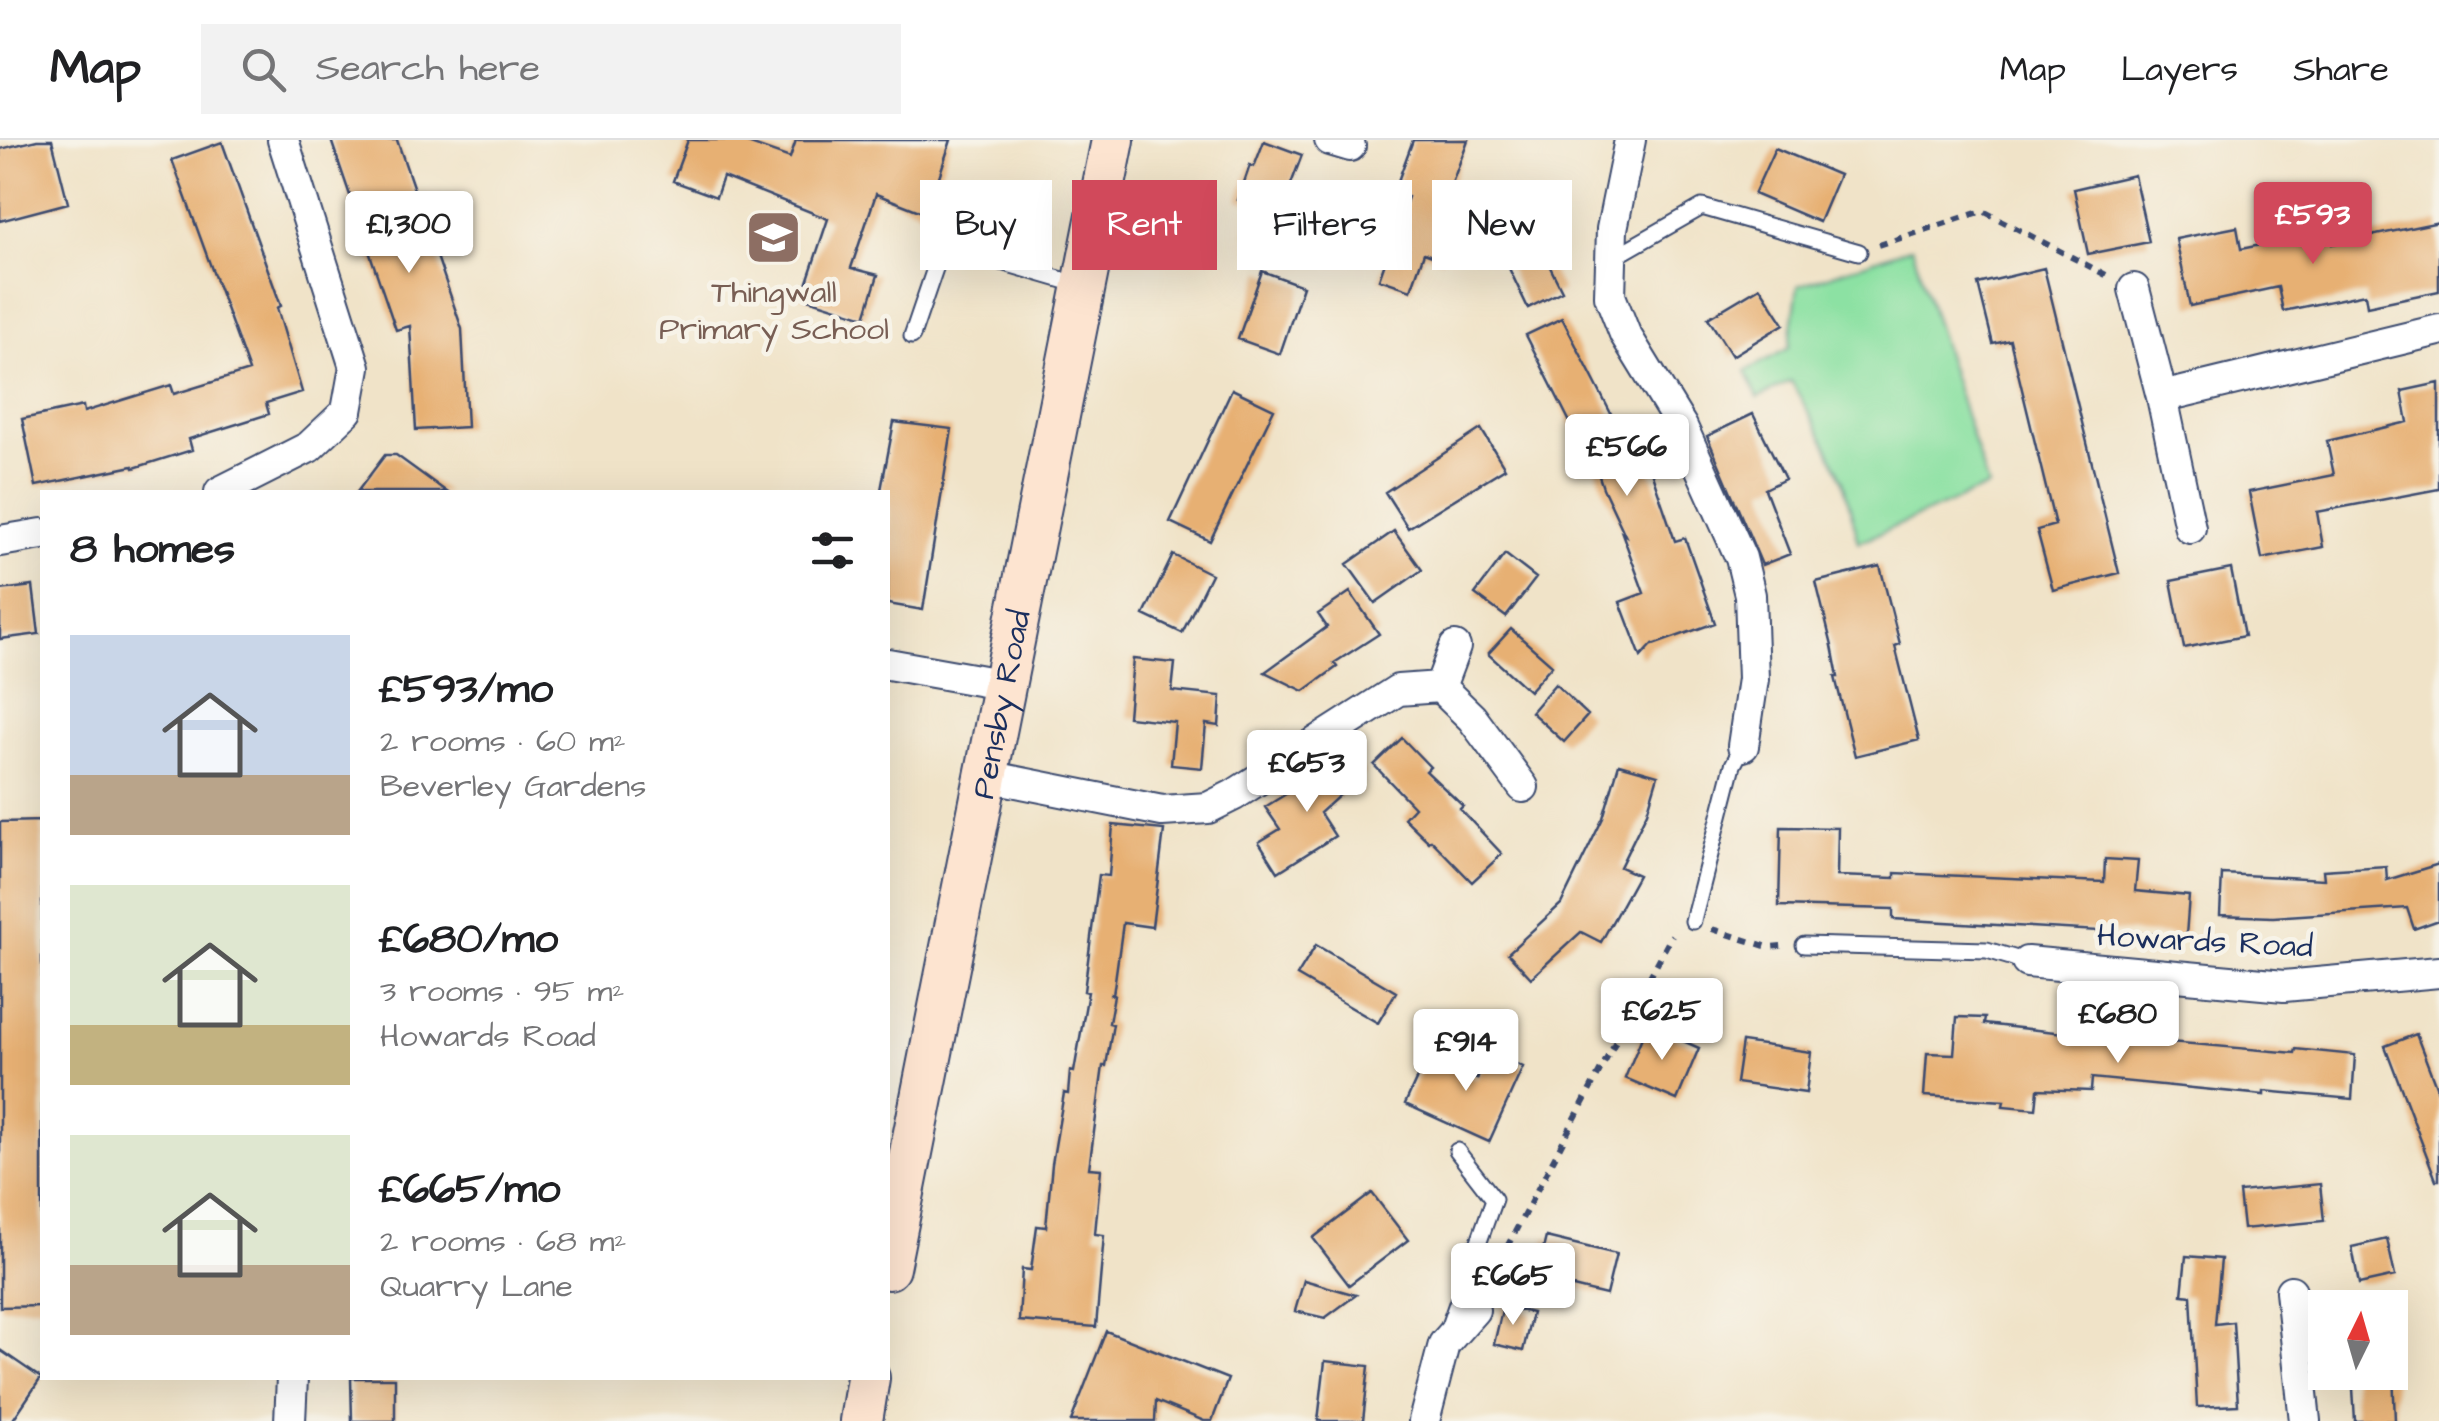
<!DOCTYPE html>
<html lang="en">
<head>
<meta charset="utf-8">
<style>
  :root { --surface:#fff; --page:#f2f2f2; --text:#202124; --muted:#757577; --line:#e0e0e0; --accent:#d1495b }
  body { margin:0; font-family:"Architects Daughter",sans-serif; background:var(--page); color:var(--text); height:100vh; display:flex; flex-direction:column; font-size:38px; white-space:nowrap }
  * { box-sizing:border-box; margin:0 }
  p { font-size:32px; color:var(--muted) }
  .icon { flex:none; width:55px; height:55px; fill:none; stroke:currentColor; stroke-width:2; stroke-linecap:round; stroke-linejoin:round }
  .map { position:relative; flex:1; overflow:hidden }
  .sheet { position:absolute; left:40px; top:350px; width:850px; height:890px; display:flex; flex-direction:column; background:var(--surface); border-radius:0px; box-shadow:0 10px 40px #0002 }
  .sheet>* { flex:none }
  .guide { position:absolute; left:920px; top:40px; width:950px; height:90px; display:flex; gap:20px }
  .needle { width:65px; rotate:5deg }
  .buttons { position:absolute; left:2308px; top:1150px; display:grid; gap:20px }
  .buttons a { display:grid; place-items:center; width:100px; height:100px; border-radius:0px; background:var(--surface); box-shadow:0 10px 40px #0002; font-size:50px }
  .price { position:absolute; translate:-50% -85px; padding:0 22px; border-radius:10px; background:#fff; color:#222; font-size:32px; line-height:65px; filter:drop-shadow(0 2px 5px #0008) }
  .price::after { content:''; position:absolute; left:50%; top:60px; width:30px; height:22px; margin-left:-15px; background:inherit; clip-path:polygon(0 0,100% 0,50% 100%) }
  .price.current { background:var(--accent); color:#fff }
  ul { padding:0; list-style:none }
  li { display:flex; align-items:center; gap:30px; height:250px; padding:0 30px }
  li span { display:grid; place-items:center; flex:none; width:280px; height:200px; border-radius:0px; color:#555 }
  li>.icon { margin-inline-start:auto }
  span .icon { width:120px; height:120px; fill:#fffc; stroke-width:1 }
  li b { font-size:42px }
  h2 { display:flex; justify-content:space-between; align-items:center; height:120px; padding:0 30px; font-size:42px }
  .chip { padding:0 35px; border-radius:0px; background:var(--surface); box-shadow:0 10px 40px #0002; font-size:35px; line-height:90px }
  .chip.current { background:var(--accent); color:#fff }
  header { display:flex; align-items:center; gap:60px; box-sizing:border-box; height:140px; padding:0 50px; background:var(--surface); border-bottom:2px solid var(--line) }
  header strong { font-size:48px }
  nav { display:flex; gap:55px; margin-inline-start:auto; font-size:35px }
  .search { width:700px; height:90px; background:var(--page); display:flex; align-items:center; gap:25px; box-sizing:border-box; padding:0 35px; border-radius:0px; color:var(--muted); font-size:38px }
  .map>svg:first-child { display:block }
  .green { fill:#8ce1a3; stroke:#548880; stroke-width:2.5 }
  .building { fill:#e7b073 }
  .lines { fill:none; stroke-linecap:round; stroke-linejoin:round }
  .service-casing { stroke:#3b4a6e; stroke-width:19 }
  .minor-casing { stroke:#3b4a6e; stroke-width:34 }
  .secondary-casing { stroke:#3b4a6e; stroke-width:46 }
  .path { stroke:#3b4a6e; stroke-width:6; stroke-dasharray:8 8; stroke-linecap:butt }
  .service { stroke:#fff; stroke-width:15 }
  .minor { stroke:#fff; stroke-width:30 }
  .secondary { stroke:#fde4d0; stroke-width:42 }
  .labels { text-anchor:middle; stroke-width:9; stroke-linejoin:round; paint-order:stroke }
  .education-label { font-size:32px; fill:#785e54; stroke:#f7f3e8 }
  .street-label { font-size:32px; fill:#1b2f5e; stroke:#f7f3e8 }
</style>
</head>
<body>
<header>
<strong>Map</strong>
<div class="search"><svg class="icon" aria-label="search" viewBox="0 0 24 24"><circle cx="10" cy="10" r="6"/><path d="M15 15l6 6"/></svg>Search here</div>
<nav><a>Map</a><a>Layers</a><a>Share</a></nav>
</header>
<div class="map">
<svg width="2439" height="1281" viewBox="0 0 2439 1281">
  <rect width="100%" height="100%" fill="#f7f3e8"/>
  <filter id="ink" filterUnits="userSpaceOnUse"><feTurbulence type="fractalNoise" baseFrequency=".01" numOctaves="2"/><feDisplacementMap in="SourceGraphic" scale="20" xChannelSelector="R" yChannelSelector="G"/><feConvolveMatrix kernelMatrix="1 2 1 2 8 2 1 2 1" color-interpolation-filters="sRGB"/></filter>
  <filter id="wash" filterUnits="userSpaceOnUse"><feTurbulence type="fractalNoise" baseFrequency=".0048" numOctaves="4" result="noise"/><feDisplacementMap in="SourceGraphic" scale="40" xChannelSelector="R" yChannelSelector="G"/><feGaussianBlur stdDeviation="2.25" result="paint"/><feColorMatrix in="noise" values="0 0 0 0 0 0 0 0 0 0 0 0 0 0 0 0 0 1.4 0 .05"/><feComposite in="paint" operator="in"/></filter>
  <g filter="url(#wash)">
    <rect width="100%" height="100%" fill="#f0e3c8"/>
    <!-- green -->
    <path class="green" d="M1912,107L1988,347L1859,402L1843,341L1829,309L1791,241L1758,258L1746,231L1789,208L1798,146Z"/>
    <g id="blocks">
      <!-- building -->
      <path class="building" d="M37,0H52L68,63L0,81V9Z
        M331,0H397L462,189L467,287L416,290L410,186L396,190Z
        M688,0H739L790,18L796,0H951L927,74L876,54L851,128L878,135L865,177L802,157L828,79L723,37L716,57L673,41Z
        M1413,0H1468L1451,46L1468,51L1442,120L1424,113L1411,150L1379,139L1408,57L1394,52Z
        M1264,1L1302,15L1285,60L1301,66L1286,109L1245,94L1255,65L1238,60L1250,25L1254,27Z
        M222,2L281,166L277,168L302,252L266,263L269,274L189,299L192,310L134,328L133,326L36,346L22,279L83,266L84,272L171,245L174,254L249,231L172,20Z
        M1775,8L1839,35L1819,82L1754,54Z
        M2134,35L2149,102L2088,114L2074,49Z
        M2439,82V151L2367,166L2365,154L2283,171L2278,147L2190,166L2176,99L2237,87L2241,109L2329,91L2332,104Z
        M1540,107L1562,151L1528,168L1507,124Z
        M2044,128L2119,433L2053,450L2037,390L2055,385L2010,200L1993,204L1978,144Z
        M1262,131L1303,146L1280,214L1238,199Z
        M1760,147L1784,184L1732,216L1708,178Z
        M1562,178L1625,301L1639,296L1675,401L1685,398L1715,483L1653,505L1654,503L1641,517L1620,462L1644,453L1622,393L1625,395L1603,348L1590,309L1586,314L1526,195Z
        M2439,243V349L2317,372L2323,407L2262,419L2249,352L2334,335L2327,301L2408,282L2402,251Z
        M1232,249L1274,269L1210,401L1170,382Z
        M1753,274L1785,339L1765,349L1790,414L1762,425L1707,296Z
        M894,282L952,289L923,470L888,464V351L881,350Z
        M1481,289L1505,328L1408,388L1385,352Z
        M385,315H396L447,352H357Z
        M1394,391L1422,430L1375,463L1347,424Z
        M1505,414L1536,438L1506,477L1475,454Z
        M1173,415L1211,434L1182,493L1144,475Z
        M1880,426L1900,504L1895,506L1919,600L1855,616L1835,537H1838L1832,506L1816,442Z
        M2231,429L2244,496L2184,508L2171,441Z
        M33,446L39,494L0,499V450Z
        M1350,452L1379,494L1334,523L1337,527L1304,551L1265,532L1327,487L1318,474Z
        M1511,489L1552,525L1529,551L1488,514Z
        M1133,519L1175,523L1172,551L1221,556L1219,586L1206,584L1202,628L1171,625L1175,582L1128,577Z
        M1555,544L1588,575L1564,602L1531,572Z
        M1402,598L1430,627L1426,631L1463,666L1460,669L1502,714L1472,742L1431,700L1429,702L1404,678L1414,667L1374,625Z
        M1345,613L1364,633L1320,673L1335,696L1278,732L1259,702L1280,689L1265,667L1294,649L1298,657Z
        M1619,624L1658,635L1647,672L1620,727L1638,735L1601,802L1581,792L1531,838L1508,813L1561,764L1603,678Z
        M42,681V1166L0,1167V682Z
        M1113,685L1164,690L1152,787L1123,783L1113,855L1109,854L1114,855L1109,883L1113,884L1106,926H1103L1089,1028L1101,1029L1095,1094L1104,1095L1096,1187L1019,1181L1022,1129L1031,1130L1037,1086L1046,1087L1052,1024L1064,953L1068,954L1070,931L1074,932L1088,852L1084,851L1099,735L1109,736Z
        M1781,687L1838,688L1837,736L1895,738V733L2104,742L2105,719L2138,721L2135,751L2189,756L2186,796L1893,779V769L1779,766Z
        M2439,724V780L2414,789L2407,768L2273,777L2220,775L2222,734L2324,739L2323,730L2386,726L2387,740Z
        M1316,805L1396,852L1378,883L1297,836Z
        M1957,877L1985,878L1984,884L2055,892L2295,913L2296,909L2355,915L2352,959L2264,951V955L2092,938L2091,951L2038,949L2036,969L2003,966L2004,961L1924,956L1927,913L1954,914Z
        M1647,885L1699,908L1677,960L1625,938Z
        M2416,894L2439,954V1040H2436L2385,906Z
        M1742,902L1811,912L1806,953L1736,943Z
        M1489,912L1523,927L1489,1002L1405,964L1427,916L1477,939Z
        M2320,1044L2324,1081L2243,1089L2239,1052Z
        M1372,1053L1408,1100L1349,1145L1313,1098Z
        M1546,1097L1616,1114L1606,1155L1536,1138Z
        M2387,1099L2395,1136L2359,1144L2352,1107Z
        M2186,1116L2221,1119L2215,1184L2233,1182L2238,1265L2197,1267L2191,1156L2182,1155Z
        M1304,1140L1356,1155L1325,1178L1295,1171Z
        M1503,1166L1532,1173L1523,1211L1494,1204Z
        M1106,1191L1228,1239L1212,1281H1204L1156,1261L1155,1281H1071Z
        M0,1210L41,1238L12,1281H0Z
        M1325,1221L1369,1226L1363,1281H1318Z
        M2352,1232H2393L2395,1281H2355Z
        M351,1238H395V1281H352Z"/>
    </g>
  </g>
  <g filter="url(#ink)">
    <use href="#blocks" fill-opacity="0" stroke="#3b4a6e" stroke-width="2.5"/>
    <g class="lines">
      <defs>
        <path id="service" d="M1609,120L1702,67L1859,112
          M912,196L943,105L1080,145
          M1693,781L1733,625L1743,606
          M1804,805L1987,810L2027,822
          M1449,1186L1494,1059L1457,1011"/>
        <path id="minor" d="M1330,0L1350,6
          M1630,0L1612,89L1610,156L1625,194L1682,287L1741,418L1750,455L1753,539L1743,606
          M2134,149L2162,257L2190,388
          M2162,257L2439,190
          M220,352L309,307L347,271L355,227L283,0
          M0,401L42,394
          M888,524L1006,545
          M1440,547L1455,507
          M987,636L1162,671L1208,668L1234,655L1398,550L1440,547L1472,578L1523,647
          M2027,822L2284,846L2439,832
          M2291,1151L2305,1281
          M290,1281L292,1238
          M1424,1281L1444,1204L1474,1170"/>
        <g id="secondary">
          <path id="s1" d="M888,1128L1113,0"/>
          <path d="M861,1281L868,1238"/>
        </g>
      </defs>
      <!-- service casing -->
      <use href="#service" class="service-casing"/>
      <!-- minor casing -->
      <use href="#minor" class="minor-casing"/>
      <!-- secondary casing -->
      <use href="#secondary" class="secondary-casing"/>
      <!-- path -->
      <path class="path" d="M1879,105L1983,71L2106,135
        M1712,789L1768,807L1782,806
        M1507,1107L1672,795"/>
      <!-- service -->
      <use href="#service" class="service"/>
      <!-- minor -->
      <use href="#minor" class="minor"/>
      <!-- secondary -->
      <use href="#secondary" class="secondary"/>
    </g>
  </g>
  <!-- icons -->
  <defs>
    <symbol id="school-square" viewBox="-11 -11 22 22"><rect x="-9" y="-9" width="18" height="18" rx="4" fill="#8d6e63" stroke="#f7f3e8"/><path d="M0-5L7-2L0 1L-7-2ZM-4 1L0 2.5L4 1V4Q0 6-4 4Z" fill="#fff"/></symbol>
  </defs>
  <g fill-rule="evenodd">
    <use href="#school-square" x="742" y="66" width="63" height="63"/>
  </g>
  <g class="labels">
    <!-- education labels -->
    <g class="education-label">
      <text x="774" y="162">Thingwall<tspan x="774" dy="37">Primary School</tspan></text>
    </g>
    <!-- street labels -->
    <g class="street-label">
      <text dy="11" stroke="none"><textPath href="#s1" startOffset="575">Pensby Road</textPath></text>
      <text transform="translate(2205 800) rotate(3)" y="11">Howards Road</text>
    </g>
  </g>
</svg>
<div class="buttons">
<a><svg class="needle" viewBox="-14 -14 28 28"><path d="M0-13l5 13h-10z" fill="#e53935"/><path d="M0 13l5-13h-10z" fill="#757577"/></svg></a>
</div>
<b class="price current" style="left:2313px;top:127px">£593</b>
<b class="price" style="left:409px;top:136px">£1,300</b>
<b class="price" style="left:1627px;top:359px">£566</b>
<b class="price" style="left:1307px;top:675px">£653</b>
<b class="price" style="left:1662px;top:923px">£625</b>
<b class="price" style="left:2118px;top:926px">£680</b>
<b class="price" style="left:1466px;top:954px">£914</b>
<b class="price" style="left:1513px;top:1188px">£665</b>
<div class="guide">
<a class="chip">Buy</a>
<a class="chip current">Rent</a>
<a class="chip">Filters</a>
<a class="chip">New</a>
</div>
<section class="sheet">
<h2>8 homes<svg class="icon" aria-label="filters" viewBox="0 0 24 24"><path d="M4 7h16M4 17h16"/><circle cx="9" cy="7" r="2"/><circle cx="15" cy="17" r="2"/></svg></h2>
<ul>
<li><span style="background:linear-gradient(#c9d6e8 70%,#b9a48a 0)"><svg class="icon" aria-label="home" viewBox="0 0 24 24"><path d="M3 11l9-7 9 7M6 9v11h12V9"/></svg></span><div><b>£593/mo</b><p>2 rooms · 60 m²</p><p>Beverley Gardens</p></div></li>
<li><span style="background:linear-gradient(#dfe7d0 70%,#c2b280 0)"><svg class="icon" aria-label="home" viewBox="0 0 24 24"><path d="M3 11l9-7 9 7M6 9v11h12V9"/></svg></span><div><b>£680/mo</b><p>3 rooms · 95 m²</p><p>Howards Road</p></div></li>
<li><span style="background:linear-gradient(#dfe7d0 65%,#b9a48a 0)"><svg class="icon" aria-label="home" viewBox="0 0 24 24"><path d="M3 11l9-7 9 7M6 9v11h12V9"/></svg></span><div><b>£665/mo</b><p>2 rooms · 68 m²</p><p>Quarry Lane</p></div></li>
</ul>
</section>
</div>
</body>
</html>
